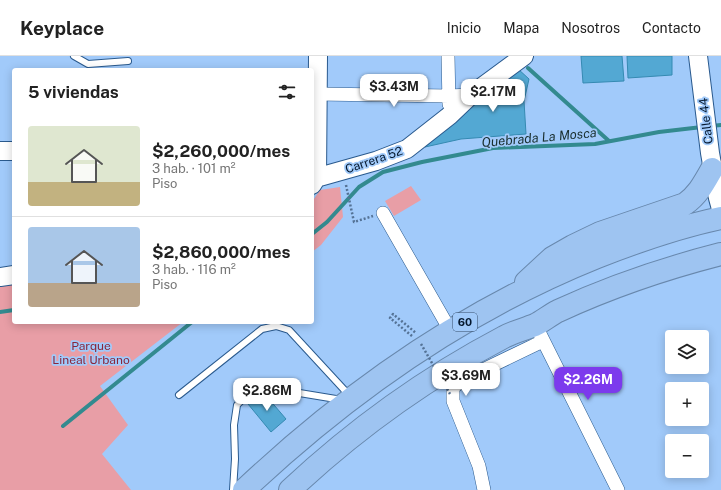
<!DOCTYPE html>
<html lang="es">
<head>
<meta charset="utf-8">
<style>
  :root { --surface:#fff; --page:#f2f2f2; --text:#222; --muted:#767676; --line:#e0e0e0; --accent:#7c3aed }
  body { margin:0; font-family:"Public Sans",sans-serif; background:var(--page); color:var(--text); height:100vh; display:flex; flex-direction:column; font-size:15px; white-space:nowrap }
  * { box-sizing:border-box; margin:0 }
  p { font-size:13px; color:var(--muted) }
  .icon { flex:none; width:22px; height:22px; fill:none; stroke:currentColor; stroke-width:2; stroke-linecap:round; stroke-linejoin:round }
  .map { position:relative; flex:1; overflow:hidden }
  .drawer { position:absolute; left:12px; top:12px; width:302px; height:256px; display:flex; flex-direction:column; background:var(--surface); border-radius:4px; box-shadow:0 2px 10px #0003 }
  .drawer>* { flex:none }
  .controls { position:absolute; left:665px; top:274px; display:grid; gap:8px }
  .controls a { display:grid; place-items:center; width:44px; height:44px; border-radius:4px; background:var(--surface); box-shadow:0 2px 10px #0003; font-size:20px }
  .price { position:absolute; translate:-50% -34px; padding:0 9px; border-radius:8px; background:#fff; color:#222; font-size:13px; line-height:26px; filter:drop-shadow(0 1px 2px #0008) }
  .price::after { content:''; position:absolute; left:50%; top:24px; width:12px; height:9px; margin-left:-6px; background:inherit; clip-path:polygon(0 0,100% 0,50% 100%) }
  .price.active { background:var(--accent); color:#fff }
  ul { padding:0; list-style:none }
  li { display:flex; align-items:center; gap:12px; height:100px; padding:0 16px }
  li+li { border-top:1px solid var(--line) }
  li span { display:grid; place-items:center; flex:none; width:112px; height:80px; border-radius:4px; color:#555 }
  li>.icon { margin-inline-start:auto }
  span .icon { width:48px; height:48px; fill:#fffc; stroke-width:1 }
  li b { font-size:17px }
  h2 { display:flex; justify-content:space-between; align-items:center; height:48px; padding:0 16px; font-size:17px }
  header { display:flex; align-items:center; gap:24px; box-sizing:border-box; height:56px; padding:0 20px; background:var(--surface); border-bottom:1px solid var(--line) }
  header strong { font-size:19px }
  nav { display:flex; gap:22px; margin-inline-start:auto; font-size:14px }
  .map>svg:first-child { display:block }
  .green { fill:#e89ea6 }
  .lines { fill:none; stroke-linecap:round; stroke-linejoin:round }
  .stream { stroke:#338a8f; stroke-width:4 }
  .building { fill:#53a8d3; stroke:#358ab2 }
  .lane-casing { stroke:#2a5a8e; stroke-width:8 }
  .street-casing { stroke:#2a5a8e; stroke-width:14 }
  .secondary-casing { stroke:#2a5a8e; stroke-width:20 }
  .highway-casing { stroke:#6888ad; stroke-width:24 }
  .path { stroke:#547295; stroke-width:2.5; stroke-dasharray:2 2; stroke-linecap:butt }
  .lane { stroke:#fff; stroke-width:6 }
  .street { stroke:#fff; stroke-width:13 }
  .secondary { stroke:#fff; stroke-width:18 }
  .highway { stroke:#9ec4f1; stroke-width:22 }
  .path-bridge { stroke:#547295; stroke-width:2.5; stroke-dasharray:2 2; stroke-linecap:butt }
  .labels { text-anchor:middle; stroke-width:3.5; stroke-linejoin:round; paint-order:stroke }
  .shield { fill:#a1cafa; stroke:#344d6b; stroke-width:1 }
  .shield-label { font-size:11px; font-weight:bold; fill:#05182e }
  .street-label { font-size:12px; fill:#05182e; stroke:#a1cafa }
  .park-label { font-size:12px; fill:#89263b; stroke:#a1cafa }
  .water-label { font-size:13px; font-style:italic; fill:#192e2d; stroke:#a1cafa }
</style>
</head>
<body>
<header>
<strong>Keyplace</strong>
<nav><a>Inicio</a><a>Mapa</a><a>Nosotros</a><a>Contacto</a></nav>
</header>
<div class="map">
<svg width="721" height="434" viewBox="0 0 721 434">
  <rect width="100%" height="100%" fill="#a1cafa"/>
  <!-- green -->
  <path class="green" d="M411,130L421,144L394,160L385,145Z
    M340,131L343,161L321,189L312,196V146L320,134Z
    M14,227V266H183L100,330L128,369L102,398L131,434H0V228Z"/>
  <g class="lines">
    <!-- stream -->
    <path class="stream" d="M528,12L609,85
      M711,70L721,69
      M312,178L327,166L359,131L383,116L422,106L493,92L595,88L659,76L702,71
      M0,256L14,254
      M63,370L192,266"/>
  </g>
  <!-- building -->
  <path class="building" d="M581,0H622L624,25L583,27Z
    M627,0H672V19L628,22Z
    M517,12L529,23L524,45L526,78L461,83L425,91Z
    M263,336L286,363L271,376L248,348Z"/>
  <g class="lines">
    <defs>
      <path id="lane" d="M74,0L88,8L128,5
        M179,339L262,273L276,270L289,274L349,339
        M233,434L235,403L234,369L237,349L249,337L263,331L342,344"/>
      <path id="street" d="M448,0L449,48
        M317,38L449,40L471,39
        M383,157L450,274
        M540,278L618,434
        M484,434L479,410L453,345V332L462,324L543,285"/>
      <path id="secondary" d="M698,0L710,97L718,142L721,153
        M0,95H14
        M312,123L376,105L407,93L449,60L471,39L524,0
        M312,129L317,121L318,0
        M0,221L14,219"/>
      <path id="highway" d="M526,226L552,202L573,190L600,177L685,148C698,139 704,127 712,113
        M244,434C347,337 465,254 597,201C638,185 678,171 721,162
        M290,434C354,374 426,322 504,281C513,276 525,273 535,269C543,265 550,259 558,255C610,231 666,212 721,198"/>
    </defs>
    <!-- lane casing -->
    <use href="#lane" class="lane-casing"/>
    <!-- street casing -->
    <use href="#street" class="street-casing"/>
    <!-- secondary casing -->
    <use href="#secondary" class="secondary-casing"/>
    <!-- highway casing -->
    <use href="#highway" class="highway-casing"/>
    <!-- path -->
    <path class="path" d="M346,129L354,166L373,160
      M412,280L390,262L393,258L416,277"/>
    <!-- lane -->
    <use href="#lane" class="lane"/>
    <!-- street -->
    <use href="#street" class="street"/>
    <!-- secondary -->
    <use href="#secondary" class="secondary"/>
    <!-- highway -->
    <use href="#highway" class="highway"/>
    <!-- path-bridge -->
    <path class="path-bridge" d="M421,288L450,338"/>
  </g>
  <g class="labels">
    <!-- shield labels -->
    <rect class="shield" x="453" y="257" width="24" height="18" rx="3"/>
    <g class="shield-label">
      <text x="465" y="270">60</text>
    </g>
    <!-- street labels -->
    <g class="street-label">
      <text transform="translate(706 65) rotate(-97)" y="4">Calle 44</text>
      <text transform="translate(374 104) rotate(-19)" y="4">Carrera 52</text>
    </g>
    <!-- park labels -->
    <g class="park-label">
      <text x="91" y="294">Parque<tspan x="91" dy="14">Lineal Urbano</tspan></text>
    </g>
    <!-- water labels -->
    <g class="water-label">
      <text transform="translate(539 81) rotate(-5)" y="5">Quebrada La Mosca</text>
    </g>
  </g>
</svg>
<div class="controls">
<a><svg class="icon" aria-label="layers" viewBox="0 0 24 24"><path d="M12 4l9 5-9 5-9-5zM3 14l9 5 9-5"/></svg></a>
<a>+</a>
<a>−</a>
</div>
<b class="price" style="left:394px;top:52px">$3.43M</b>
<b class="price" style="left:493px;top:57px">$2.17M</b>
<b class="price" style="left:466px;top:341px">$3.69M</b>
<b class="price active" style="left:588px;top:345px">$2.26M</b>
<b class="price" style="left:267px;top:356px">$2.86M</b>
<section class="drawer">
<h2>5 viviendas<svg class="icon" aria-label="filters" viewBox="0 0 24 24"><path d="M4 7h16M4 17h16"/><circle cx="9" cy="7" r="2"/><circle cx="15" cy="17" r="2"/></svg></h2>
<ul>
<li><span style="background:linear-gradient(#dfe7d0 70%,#c2b280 0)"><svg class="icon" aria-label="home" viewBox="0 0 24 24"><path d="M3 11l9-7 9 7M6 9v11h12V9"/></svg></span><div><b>$2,260,000/mes</b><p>3 hab. · 101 m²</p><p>Piso</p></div></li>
<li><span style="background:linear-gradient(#a9c7e8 70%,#b9a48a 0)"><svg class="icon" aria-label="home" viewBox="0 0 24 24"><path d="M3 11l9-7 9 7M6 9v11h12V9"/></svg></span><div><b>$2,860,000/mes</b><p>3 hab. · 116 m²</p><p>Piso</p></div></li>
</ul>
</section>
</div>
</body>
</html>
